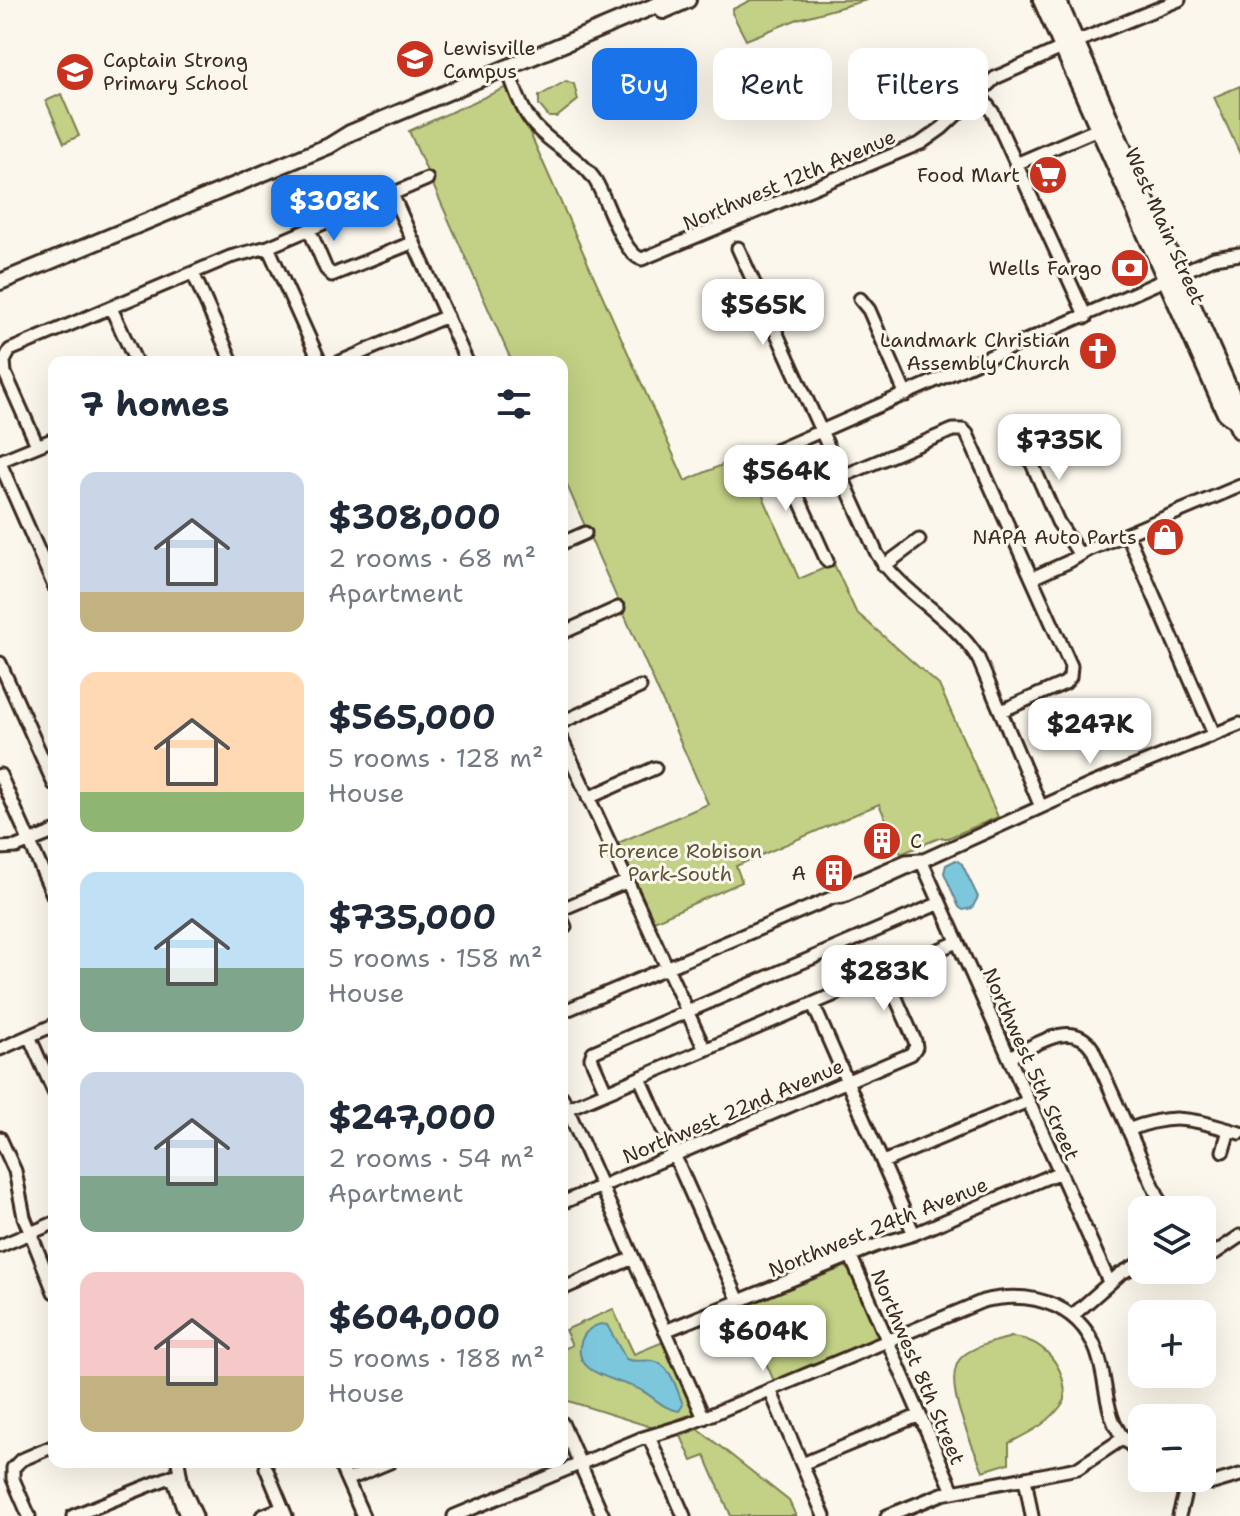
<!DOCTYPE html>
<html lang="en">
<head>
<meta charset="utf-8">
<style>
  :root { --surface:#fff; --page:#f6f6f7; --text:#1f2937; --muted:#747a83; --accent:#1a73e8 }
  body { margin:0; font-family:"Shantell Sans",sans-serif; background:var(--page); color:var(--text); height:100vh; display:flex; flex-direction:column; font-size:30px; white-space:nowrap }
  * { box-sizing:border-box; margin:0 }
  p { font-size:26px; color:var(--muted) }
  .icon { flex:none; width:44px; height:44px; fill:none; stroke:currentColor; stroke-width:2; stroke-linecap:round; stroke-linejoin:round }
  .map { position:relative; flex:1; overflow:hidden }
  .side { position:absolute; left:48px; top:356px; width:520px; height:1112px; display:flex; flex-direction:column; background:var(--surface); border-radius:16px; box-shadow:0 8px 32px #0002 }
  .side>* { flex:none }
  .guide { position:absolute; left:592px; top:48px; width:528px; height:72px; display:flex; gap:16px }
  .buttons { position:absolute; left:1128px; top:1196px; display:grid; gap:16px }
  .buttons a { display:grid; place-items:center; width:88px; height:88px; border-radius:16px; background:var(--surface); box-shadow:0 8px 32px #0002; font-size:40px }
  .price { position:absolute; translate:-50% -68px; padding:0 18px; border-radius:16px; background:#fff; color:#222; font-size:26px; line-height:52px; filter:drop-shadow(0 2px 4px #0008) }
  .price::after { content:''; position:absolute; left:50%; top:48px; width:24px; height:18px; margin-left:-12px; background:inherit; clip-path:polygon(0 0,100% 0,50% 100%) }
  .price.current { background:var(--accent); color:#fff }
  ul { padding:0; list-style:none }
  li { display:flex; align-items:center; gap:24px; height:200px; padding:0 32px }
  li span { display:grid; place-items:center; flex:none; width:224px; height:160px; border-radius:16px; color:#555 }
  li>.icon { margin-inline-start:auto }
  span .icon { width:96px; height:96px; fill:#fffc; stroke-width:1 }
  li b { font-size:34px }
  h2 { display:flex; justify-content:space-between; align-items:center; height:96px; padding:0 32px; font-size:34px }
  .pill { padding:0 28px; border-radius:16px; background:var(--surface); box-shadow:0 8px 32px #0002; font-size:28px; line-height:72px }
  .pill.current { background:var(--accent); color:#fff }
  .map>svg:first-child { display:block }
  .green { fill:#c2d185; stroke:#7e7e52; stroke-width:2 }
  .water { fill:#7dc7dd; stroke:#638891; stroke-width:2 }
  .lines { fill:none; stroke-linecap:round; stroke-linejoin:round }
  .minor-casing { stroke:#3b2a1e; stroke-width:17 }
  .major-casing { stroke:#3b2a1e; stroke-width:20 }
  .highway-casing { stroke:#3b2a1e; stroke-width:22 }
  .minor { stroke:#fbf7ec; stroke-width:11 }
  .major { stroke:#fbf7ec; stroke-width:14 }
  .highway { stroke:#fbf7ec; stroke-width:16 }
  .labels { text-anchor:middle; stroke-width:6; stroke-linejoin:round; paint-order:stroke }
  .poi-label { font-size:20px; fill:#3b2a1e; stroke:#fbf7ec; text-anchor:end }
  .street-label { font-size:20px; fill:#3b2a1e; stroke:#fbf7ec }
  .park-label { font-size:20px; fill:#5d5438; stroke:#fbf7ec }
</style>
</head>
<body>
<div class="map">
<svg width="1240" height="1516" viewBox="0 0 1240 1516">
  <rect width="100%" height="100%" fill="#fbf7ec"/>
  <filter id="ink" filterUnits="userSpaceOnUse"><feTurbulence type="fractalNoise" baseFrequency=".0125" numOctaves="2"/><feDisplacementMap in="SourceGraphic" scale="16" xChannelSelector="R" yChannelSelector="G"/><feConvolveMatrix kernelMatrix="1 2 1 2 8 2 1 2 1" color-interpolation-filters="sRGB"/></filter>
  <g filter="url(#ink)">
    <!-- green -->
    <path class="green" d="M751,0H867L798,19L746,40L732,13L733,9Z
      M566,81L574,84L578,100L557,117H549L539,105V96Z
      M509,86L685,481L745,455L799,579L834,564L856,612L939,685L998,817L948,838H939L901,854L879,804L736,866L742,882L654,921L618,843L708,804L562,474V362H512L409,131Z
      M1240,86V154L1214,97Z
      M61,94L79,136L64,143L46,101Z
      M847,1266L879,1336L774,1381L741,1308Z
      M613,1309L634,1354L663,1342L695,1413L654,1428L562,1399V1350L572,1345L565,1330Z
      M1011,1337C1044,1339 1066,1366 1065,1400C1051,1422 1033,1431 1009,1443V1463L983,1471C973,1446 937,1375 964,1355C977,1345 995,1342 1011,1337Z
      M698,1429L789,1501L796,1516H731L705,1456L692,1461L681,1436Z"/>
    <!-- water -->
    <path class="water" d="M956,860L962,864L978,897L972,908L963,910L959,907L944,873L946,865Z
      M601,1324L607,1325L626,1359C636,1363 643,1359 653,1361C671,1364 677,1390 683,1405L679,1411C663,1409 654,1397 641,1390C620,1379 568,1375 582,1339C586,1330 592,1326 601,1324Z"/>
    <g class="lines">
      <defs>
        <path id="minor" d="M1076,42L1179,0
          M510,76C517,95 524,116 539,130C557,148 581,159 595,180C607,199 622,254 642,259L921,143L942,128L995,78L1064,47
          M978,92L993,113L1086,317
          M1016,164L1100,128
          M392,194L467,362
          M309,229L326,269L332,275L414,242
          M268,247L320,362
          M738,248L877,554C904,596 952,616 978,658L1041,807
          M193,273L232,362
          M860,299L869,310L906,395
          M111,308L136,362
          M340,362L447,316
          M1014,423L1058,522L1080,555
          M37,445L5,373L4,361L10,350L230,257L268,247L427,179
          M777,450L827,561
          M0,461L54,439
          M753,461L1214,258L1240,254
          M0,463L54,586
          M843,476L953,430H963L967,434L1071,666L1070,677L1065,683L1001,711
          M1127,534L1214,734
          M562,543L585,533
          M884,566L919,540
          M1032,578L1068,562L1088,550L1240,486
          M562,633L618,608
          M0,663L54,784
          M562,722L640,687
          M562,740L705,1050
          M0,775L54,897
          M588,798L655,768
          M0,848L16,847L54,832
          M921,860L1109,1282
          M834,897L839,890L906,861L920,860
          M562,909L626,882
          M562,920L565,927
          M834,949L851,988
          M813,1004L914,1234
          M562,1012L834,897H842L1092,784L1240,724
          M29,1036L54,1092
          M0,1049L54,1025
          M1009,1057C1035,1046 1072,1018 1092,1048L1164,1210
          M640,1078L739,1301
          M606,1092L591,1058L593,1052L940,903
          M562,1097L704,1418
          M562,1111L957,942
          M1128,1130C1177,1111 1193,1120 1240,1133
          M0,1138L15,1171L24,1217L54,1292
          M1223,1151L1229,1130
          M883,1162L1028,1101
          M562,1203L911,1054L916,1047L915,1041L885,973
          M0,1246L54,1223
          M1202,1254L1215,1253L1240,1236
          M851,1257L953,1491
          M562,1289L633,1258
          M1072,1316L1120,1274L1142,1262
          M665,1331L877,1245L914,1234L1060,1172
          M770,1390L824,1516
          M562,1423L603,1516
          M649,1437L684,1516
          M178,1462L182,1485L196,1516
          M339,1462L363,1516
          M802,1464L920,1415
          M266,1468L286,1516
          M173,1478L186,1516
          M1025,1478L1032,1516
          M1183,1478L1213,1483L1240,1475
          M347,1480L390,1462
          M29,1516L13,1479V1468L21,1460L54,1446
          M73,1516L180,1473
          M262,1516L282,1508
          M454,1516L640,1439L686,1425L983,1301C1034,1289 1086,1306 1100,1362C1110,1401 1104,1429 1142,1454
          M887,1516L942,1494L1078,1468L1122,1439
          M1179,1516L1188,1481"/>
        <path id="major" d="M663,11L688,0
          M0,282L329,146L350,133L669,0"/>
        <path id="highway" d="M1042,0L1226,413L1236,421L1240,430
          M1057,0L1237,408L1236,421"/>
      </defs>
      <!-- minor casing -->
      <use href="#minor" class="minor-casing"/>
      <!-- major casing -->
      <use href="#major" class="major-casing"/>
      <!-- highway casing -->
      <use href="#highway" class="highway-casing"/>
      <!-- minor -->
      <use href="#minor" class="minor"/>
      <!-- major -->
      <use href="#major" class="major"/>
      <!-- highway -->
      <use href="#highway" class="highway"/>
    </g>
  </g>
  <!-- icons -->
  <defs>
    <symbol id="school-disc" viewBox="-11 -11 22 22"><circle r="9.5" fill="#c8321e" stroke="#fbf7ec"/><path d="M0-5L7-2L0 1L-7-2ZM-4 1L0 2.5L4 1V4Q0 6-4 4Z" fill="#fff"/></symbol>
    <symbol id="supermarket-disc" viewBox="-11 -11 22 22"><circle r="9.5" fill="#c8321e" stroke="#fbf7ec"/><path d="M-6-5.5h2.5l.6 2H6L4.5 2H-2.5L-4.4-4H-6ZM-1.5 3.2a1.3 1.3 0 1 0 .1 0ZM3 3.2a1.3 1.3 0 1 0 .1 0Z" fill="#fff"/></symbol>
    <symbol id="bank-disc" viewBox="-11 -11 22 22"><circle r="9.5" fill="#c8321e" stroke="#fbf7ec"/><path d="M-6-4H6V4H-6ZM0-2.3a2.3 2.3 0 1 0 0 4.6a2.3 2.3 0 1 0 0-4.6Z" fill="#fff"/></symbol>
    <symbol id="church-disc" viewBox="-11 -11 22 22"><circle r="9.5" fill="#c8321e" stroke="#fbf7ec"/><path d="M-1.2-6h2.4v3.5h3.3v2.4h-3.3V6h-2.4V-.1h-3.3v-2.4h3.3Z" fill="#fff"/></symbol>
    <symbol id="shop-disc" viewBox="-11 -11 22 22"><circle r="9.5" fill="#c8321e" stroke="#fbf7ec"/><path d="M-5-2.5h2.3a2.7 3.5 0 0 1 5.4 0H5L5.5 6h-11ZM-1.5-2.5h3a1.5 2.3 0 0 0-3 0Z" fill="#fff"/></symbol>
    <symbol id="building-disc" viewBox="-11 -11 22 22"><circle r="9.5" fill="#c8321e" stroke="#fbf7ec"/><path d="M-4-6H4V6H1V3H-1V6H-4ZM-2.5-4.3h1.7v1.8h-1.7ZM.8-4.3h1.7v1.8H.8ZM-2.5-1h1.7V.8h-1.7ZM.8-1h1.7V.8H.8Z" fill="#fff"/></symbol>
  </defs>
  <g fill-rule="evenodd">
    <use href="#school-disc" x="393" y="37" width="44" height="44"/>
    <use href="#school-disc" x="53" y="50" width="44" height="44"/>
    <use href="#supermarket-disc" x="1026" y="153" width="44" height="44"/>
    <use href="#bank-disc" x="1108" y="246" width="44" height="44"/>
    <use href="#church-disc" x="1076" y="329" width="44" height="44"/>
    <use href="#shop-disc" x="1143" y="515" width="44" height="44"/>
    <use href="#building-disc" x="860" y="819" width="44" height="44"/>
    <use href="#building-disc" x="812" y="851" width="44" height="44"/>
  </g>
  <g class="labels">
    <!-- poi labels -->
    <g class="poi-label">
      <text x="443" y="55" text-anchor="start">Lewisville<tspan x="443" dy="23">Campus</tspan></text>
      <text x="103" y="67" text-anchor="start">Captain Strong<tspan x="103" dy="23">Primary School</tspan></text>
      <text x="1020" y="182">Food Mart</text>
      <text x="1102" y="275">Wells Fargo</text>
      <text x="1070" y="347">Landmark Christian<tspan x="1070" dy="23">Assembly Church</tspan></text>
      <text x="1137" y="544">NAPA Auto Parts</text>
      <text x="910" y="848" text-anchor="start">C</text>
      <text x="806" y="880">A</text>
    </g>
    <!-- street labels -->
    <g class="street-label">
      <text transform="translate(789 180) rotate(-23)" y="7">Northwest 12th Avenue</text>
      <text transform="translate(1165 226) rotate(66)" y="7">West Main Street</text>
      <text transform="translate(1031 1064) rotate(66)" y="7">Northwest 5th Street</text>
      <text transform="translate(733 1111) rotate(-23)" y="7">Northwest 22nd Avenue</text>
      <text transform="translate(878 1227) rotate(-22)" y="7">Northwest 24th Avenue</text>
      <text transform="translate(918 1367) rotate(67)" y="7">Northwest 8th Street</text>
    </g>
    <!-- park labels -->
    <g class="park-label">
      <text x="680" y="858">Florence Robison<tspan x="680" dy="23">Park-South</tspan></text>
    </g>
  </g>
</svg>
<div class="buttons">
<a><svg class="icon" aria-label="layers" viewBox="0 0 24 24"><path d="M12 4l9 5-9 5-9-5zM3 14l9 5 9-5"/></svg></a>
<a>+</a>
<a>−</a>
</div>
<b class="price current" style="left:334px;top:243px">$308K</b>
<b class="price" style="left:763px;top:347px">$565K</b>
<b class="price" style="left:1059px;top:482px">$735K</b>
<b class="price" style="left:786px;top:513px">$564K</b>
<b class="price" style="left:1090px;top:766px">$247K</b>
<b class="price" style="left:884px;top:1013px">$283K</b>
<b class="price" style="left:763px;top:1373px">$604K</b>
<div class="guide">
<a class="pill current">Buy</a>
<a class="pill">Rent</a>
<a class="pill">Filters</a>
</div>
<section class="side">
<h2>7 homes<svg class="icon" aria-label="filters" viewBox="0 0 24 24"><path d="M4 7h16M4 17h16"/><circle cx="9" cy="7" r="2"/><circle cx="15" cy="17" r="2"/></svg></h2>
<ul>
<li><span style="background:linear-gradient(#c9d6e8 75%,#c2b280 0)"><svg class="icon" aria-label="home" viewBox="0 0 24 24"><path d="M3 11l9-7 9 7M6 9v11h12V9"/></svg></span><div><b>$308,000</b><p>2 rooms · 68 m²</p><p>Apartment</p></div></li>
<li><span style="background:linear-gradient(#ffd9b3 75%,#8fb573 0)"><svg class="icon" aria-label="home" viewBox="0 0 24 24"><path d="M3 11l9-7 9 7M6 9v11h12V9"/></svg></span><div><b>$565,000</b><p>5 rooms · 128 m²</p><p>House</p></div></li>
<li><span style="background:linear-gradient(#bfe0f5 60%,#7fa58c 0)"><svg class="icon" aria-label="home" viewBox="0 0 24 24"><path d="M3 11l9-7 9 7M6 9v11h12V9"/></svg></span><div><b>$735,000</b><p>5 rooms · 158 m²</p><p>House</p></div></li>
<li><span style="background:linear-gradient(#c9d6e8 65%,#7fa58c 0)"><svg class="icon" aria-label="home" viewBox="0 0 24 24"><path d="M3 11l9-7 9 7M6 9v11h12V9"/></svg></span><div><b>$247,000</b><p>2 rooms · 54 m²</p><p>Apartment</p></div></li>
<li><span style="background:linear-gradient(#f6c9c9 65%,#c2b280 0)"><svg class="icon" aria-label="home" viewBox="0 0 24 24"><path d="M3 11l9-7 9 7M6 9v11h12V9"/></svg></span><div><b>$604,000</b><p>5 rooms · 188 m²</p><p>House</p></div></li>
</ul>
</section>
</div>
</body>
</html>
